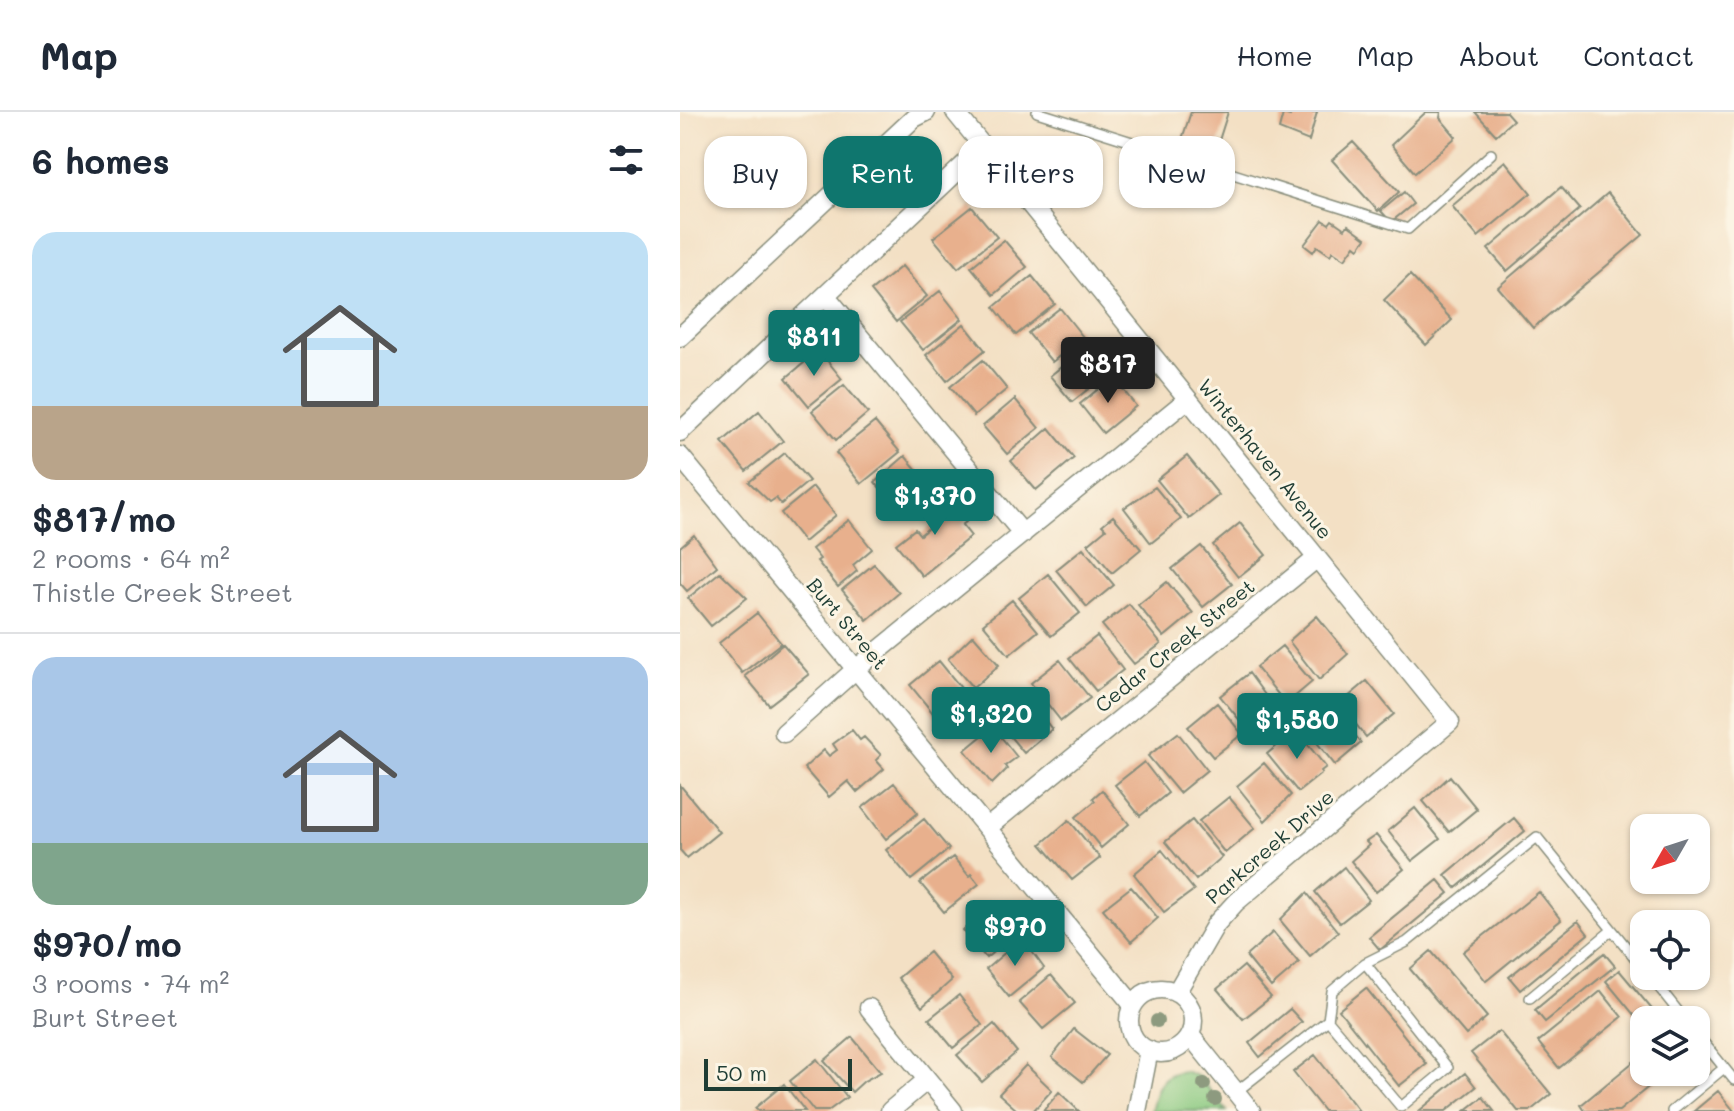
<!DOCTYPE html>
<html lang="en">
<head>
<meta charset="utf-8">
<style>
  :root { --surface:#fff; --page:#f2f2f3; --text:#1f2937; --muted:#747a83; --line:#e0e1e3; --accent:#0f766e }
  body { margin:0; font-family:Mali,sans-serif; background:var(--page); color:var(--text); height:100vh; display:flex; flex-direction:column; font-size:30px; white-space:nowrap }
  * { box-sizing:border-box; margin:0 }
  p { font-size:26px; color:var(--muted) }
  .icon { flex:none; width:44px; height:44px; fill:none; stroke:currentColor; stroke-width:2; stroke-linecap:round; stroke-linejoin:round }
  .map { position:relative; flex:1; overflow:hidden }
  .panel { display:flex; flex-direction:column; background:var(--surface); width:680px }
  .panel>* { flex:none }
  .top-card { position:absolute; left:24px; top:24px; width:760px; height:72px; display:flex; gap:16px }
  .needle { width:52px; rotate:231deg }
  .fabs { position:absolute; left:950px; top:702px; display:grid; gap:16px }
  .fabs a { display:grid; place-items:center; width:80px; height:80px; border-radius:16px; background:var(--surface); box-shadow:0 2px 6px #0004; font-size:40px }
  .scale { position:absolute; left:24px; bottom:20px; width:148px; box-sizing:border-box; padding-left:8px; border:4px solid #1f3d34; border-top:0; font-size:22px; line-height:28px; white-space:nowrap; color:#1f3d34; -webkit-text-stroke:6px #fcf5e5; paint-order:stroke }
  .price { position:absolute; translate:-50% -68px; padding:0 18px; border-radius:8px; background:var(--accent); color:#fff; font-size:26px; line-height:52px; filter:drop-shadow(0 2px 4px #0008) }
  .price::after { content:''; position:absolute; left:50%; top:48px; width:24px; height:18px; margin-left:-12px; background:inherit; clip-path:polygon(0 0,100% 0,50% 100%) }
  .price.selected { background:#222; color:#fff }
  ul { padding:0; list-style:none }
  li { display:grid; align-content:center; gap:16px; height:424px; padding:0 32px }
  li+li { border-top:2px solid var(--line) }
  li span { display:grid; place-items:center; height:248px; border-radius:24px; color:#555 }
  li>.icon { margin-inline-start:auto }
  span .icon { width:144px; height:144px; fill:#fffc; stroke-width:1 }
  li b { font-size:34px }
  h2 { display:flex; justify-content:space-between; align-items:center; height:96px; padding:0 32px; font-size:34px }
  .pill { padding:0 28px; border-radius:24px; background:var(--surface); box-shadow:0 2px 6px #0004; font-size:28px; line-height:72px }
  .pill.selected { background:var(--accent); color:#fff }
  header { display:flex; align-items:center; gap:48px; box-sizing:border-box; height:112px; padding:0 40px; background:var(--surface); border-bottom:2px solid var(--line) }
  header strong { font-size:38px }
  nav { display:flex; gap:44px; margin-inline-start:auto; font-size:28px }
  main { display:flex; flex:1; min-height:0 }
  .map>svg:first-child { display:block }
  .green { fill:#8ac980; stroke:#54835a; stroke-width:2 }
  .building { fill:#e8b08d }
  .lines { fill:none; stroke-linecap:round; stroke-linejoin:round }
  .service-casing { stroke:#898e7c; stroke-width:12 }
  .minor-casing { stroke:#898e7c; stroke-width:21 }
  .service { stroke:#fff; stroke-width:9 }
  .minor { stroke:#fff; stroke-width:18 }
  .tree { fill:#8d9a7f }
  .labels { text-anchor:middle; stroke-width:6; stroke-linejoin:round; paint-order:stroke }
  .street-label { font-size:20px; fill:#1f3d34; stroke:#fcf5e5 }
</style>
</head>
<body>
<header>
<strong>Map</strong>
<nav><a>Home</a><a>Map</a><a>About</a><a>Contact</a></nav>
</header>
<main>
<section class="panel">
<h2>6 homes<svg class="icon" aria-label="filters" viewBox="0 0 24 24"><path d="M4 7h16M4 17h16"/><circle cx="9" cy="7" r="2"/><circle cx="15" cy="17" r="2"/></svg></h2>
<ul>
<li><span style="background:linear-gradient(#bfe0f5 70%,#b9a48a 0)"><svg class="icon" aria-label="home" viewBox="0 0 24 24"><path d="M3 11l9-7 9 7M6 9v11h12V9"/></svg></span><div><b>$817/mo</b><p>2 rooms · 64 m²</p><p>Thistle Creek Street</p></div></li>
<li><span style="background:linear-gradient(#a9c7e8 75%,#7fa58c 0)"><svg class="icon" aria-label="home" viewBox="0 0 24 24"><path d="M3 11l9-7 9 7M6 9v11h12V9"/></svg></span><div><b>$970/mo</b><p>3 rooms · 74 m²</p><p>Burt Street</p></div></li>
</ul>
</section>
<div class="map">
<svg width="1054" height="999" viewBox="0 0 1054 999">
  <rect width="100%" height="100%" fill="#fcf5e5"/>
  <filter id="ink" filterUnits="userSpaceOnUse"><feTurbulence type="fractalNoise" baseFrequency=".0125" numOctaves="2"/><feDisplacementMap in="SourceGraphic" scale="16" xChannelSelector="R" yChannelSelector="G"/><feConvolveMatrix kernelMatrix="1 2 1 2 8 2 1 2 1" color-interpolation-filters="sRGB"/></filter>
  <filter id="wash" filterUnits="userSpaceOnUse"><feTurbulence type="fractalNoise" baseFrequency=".006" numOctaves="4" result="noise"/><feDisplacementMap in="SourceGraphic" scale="32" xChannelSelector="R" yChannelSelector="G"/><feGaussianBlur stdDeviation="1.8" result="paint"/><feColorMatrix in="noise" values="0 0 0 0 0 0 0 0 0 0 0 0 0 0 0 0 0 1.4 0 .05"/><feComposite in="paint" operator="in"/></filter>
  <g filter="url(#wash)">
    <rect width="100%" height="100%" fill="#f3e0c4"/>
    <!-- green -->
    <path class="green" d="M504,959L519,965L547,999H471C476,978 479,961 504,959Z"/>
    <g id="blocks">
      <!-- building -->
      <path class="building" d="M511,0H548L535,41L501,30Z
        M612,0H637L629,29L599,17L603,2L610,4Z
        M746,0H761L760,6L776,25L735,61L711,33Z
        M795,0H826L833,8L816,23Z
        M673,30L719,80L698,99L652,48Z
        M825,49L851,81L798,125L772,94Z
        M881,75L900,97L827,159L808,137Z
        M724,80L733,92L711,110L701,99Z
        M928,81L963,123L853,216L818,175Z
        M292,95L317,125L278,156L253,126Z
        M643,108L649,112L652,108L665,117L668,113L686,126L679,136L675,133L665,147L653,139L650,143L637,134L633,140L624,133Z
        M324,128L347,155L314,183L291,155Z
        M222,154L247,184L216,210L191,179Z
        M730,163L772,208L746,233L704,188Z
        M352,164L375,192L336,223L314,195Z
        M260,179L282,207L243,238L220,210Z
        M380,196L403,225L372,250L348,221Z
        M284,212L305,238L267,269L246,243Z
        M407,234L428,261L392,290L370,264Z
        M142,236L149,245L146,247L162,267L129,294L106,266Z
        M303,248L327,277L294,304L270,275Z
        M433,265L456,294L423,321L400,292Z
        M164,273L188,301L156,328L132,299Z
        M335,287L359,316L327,342L303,314Z
        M79,299L103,329L66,359L42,330Z
        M195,310L220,340L181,372L156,341Z
        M369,316L394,346L356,378L331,349Z
        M105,341L129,369L101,392L96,386L90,390L69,370Z
        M225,344L250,373L219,399L195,370Z
        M507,344L539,383L509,407L477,368Z
        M133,375L156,403L124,430L101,401Z
        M475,375L501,407L471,431L444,396Z
        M257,385L264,393L269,389L286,410L282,413L291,424L242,464L216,432L235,417L240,423L252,413L240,399Z
        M433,404L461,437L432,461L408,432L426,417L422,413Z
        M169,408L192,437L173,453L177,459L158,475L137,449L140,447L132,437Z
        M560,411L586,443L558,465L533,433Z
        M14,423L37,454L7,479L0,471V435Z
        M521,434L552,472L523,495L492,457Z
        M403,436L434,473L407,495L376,458Z
        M194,452L219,481L187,508L162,478Z
        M40,460L67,486L31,514L8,486Z
        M368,462L400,501L371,524L339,486Z
        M487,470L513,501L484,525L458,493Z
        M332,488L358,519L329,543L303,512Z
        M449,492L481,532L454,552L422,513Z
        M77,501L101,531L62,561L39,531Z
        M637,504L668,542L639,568L609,529Z
        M293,523L319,553L293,576L268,547Z
        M417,524L443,558L416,579L389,546Z
        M103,532L129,562L89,593L65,564Z
        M602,534L632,570L606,592L576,555Z
        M380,548L410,586L381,609L351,571Z
        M259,549L290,587L261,611L230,573Z
        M569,561L593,594L566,616L540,584Z
        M687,569L714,602L686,625L660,592Z
        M346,585L372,617L344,641L317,609Z
        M537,591L562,622L533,645L508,615Z
        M652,593L681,631L655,653L625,616Z
        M313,615L337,645L325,654L327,657L312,672L285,638Z
        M172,618L180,628L184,625L201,643L196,648L204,657L177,680L168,669L149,685L124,656L144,638L149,644L157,638L153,632Z
        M616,618L646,655L641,659L642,661L618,680L587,642Z
        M498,621L527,658L499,681L468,644Z
        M464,650L488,681L460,704L435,673Z
        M584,651L611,683L585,709L557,674Z
        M770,664L797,697L769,720L743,689Z
        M214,671L238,701L206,727L182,696Z
        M0,673L39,720L7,746L0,738Z
        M422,678L449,712L421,736L396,705L415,689L413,686Z
        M549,685L575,716L545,741L519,709Z
        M735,696L760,727L732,749L708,719Z
        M834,706L845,719L776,776L765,763Z
        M244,707L269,737L231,768L206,738Z
        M389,708L420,746L392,768L361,732Z
        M512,708L542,745L516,768L485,730Z
        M696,723L724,757L696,780L671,749L689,733L686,730Z
        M482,738L514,778L484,800L454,762Z
        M273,745L289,764L291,762L299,772L264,800L240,771Z
        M664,755L689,788L660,811L635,780Z
        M758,768L769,781L700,838L689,825Z
        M451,775L478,806L451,830L423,797Z
        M859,780L881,808L806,869L783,840Z
        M627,781L658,820L630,844L600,808Z
        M313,790L338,820L306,846L283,818Z
        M898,809L908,822L840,878L829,865Z
        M593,820L619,851L591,875L566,844Z
        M342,826L364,856L329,885L306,857Z
        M751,839L807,905L786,923L730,857Z
        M249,840L272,868L242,895L218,866Z
        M924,841L935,854L865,910L855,898Z
        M564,854L591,885L563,907L537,877Z
        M939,858L981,908H964V915L926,869Z
        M371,863L395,891L363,917L339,890Z
        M686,876L747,952L719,974L659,898Z
        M921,879L942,905L879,956L858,930Z
        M279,883L302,913L273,936L249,907Z
        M610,897L622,910L580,945L569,931Z
        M314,912L337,940L302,970L277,943Z
        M394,917L427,943L403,970L372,945Z
        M819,919L871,982L850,999H838L791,941Z
        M172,925L201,960L184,969L172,980L144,949Z
        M964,941V960H981L983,963L939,999H905L901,993Z
        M635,943L679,999H644L613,960Z
        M137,947L167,985L148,999H134L110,969Z
        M346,953L372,978L353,999H338L319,982Z
        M785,961L796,975L766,999H739Z
        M104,972L125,999H78L75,996Z
        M1038,979L1054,999H1014Z
        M379,980L399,999H363Z
        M803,985L814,999H785Z"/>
    </g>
  </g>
  <g filter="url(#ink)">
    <use href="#blocks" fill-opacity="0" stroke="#898e7c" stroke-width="2"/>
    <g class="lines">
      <defs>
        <path id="service" d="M357,0L728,117L811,42
          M685,851L727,830L857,725L964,857
          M970,864L1005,908
          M850,886L932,818
          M1016,921L1054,968
          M556,980L648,908L652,879L685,851L768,956L721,995L648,908
          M992,999L1044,956"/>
        <path id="minor" d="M275,0L770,610L556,790L536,812L496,881
          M146,184L343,422
          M0,225L234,6L246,0
          M0,320L303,35
          M0,344L453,893
          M104,621L176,557L508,287
          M307,716L637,446
          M449 909a32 32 0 1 1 64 0a32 32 0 1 1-64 0Z
          M189,896L273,999
          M510,923L571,999
          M210,999L247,968
          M457,999L469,938"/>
      </defs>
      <!-- service casing -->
      <use href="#service" class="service-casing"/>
      <!-- minor casing -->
      <use href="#minor" class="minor-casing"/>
      <!-- service -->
      <use href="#service" class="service"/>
      <!-- minor -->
      <use href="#minor" class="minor"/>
    </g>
    <!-- trees -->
    <g class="tree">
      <circle cx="477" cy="909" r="7"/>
      <circle cx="524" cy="972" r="7"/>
      <circle cx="535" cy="987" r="7"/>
    </g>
  </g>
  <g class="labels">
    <!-- street labels -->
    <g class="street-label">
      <text transform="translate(585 347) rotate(51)" y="7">Winterhaven Avenue</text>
      <text transform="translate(167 512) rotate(50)" y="7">Burt Street</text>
      <text transform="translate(495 534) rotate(-39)" y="7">Cedar Creek Street</text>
      <text transform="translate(590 735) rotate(-41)" y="7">Parkcreek Drive</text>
    </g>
  </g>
</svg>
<div class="fabs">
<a><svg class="needle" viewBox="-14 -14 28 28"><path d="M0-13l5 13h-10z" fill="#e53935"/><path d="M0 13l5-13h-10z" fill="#747a83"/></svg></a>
<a><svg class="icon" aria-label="locate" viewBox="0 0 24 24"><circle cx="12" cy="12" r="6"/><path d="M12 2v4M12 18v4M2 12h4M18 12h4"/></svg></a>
<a><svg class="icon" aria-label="layers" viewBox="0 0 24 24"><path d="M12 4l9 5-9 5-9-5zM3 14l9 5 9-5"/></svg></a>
</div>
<div class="scale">50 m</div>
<b class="price" style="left:134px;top:266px">$811</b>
<b class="price selected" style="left:428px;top:293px">$817</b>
<b class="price" style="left:255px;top:425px">$1,370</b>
<b class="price" style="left:311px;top:643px">$1,320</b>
<b class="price" style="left:617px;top:649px">$1,580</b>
<b class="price" style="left:335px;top:856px">$970</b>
<div class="top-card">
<a class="pill">Buy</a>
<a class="pill selected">Rent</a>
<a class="pill">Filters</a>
<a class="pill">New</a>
</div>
</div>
</main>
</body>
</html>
